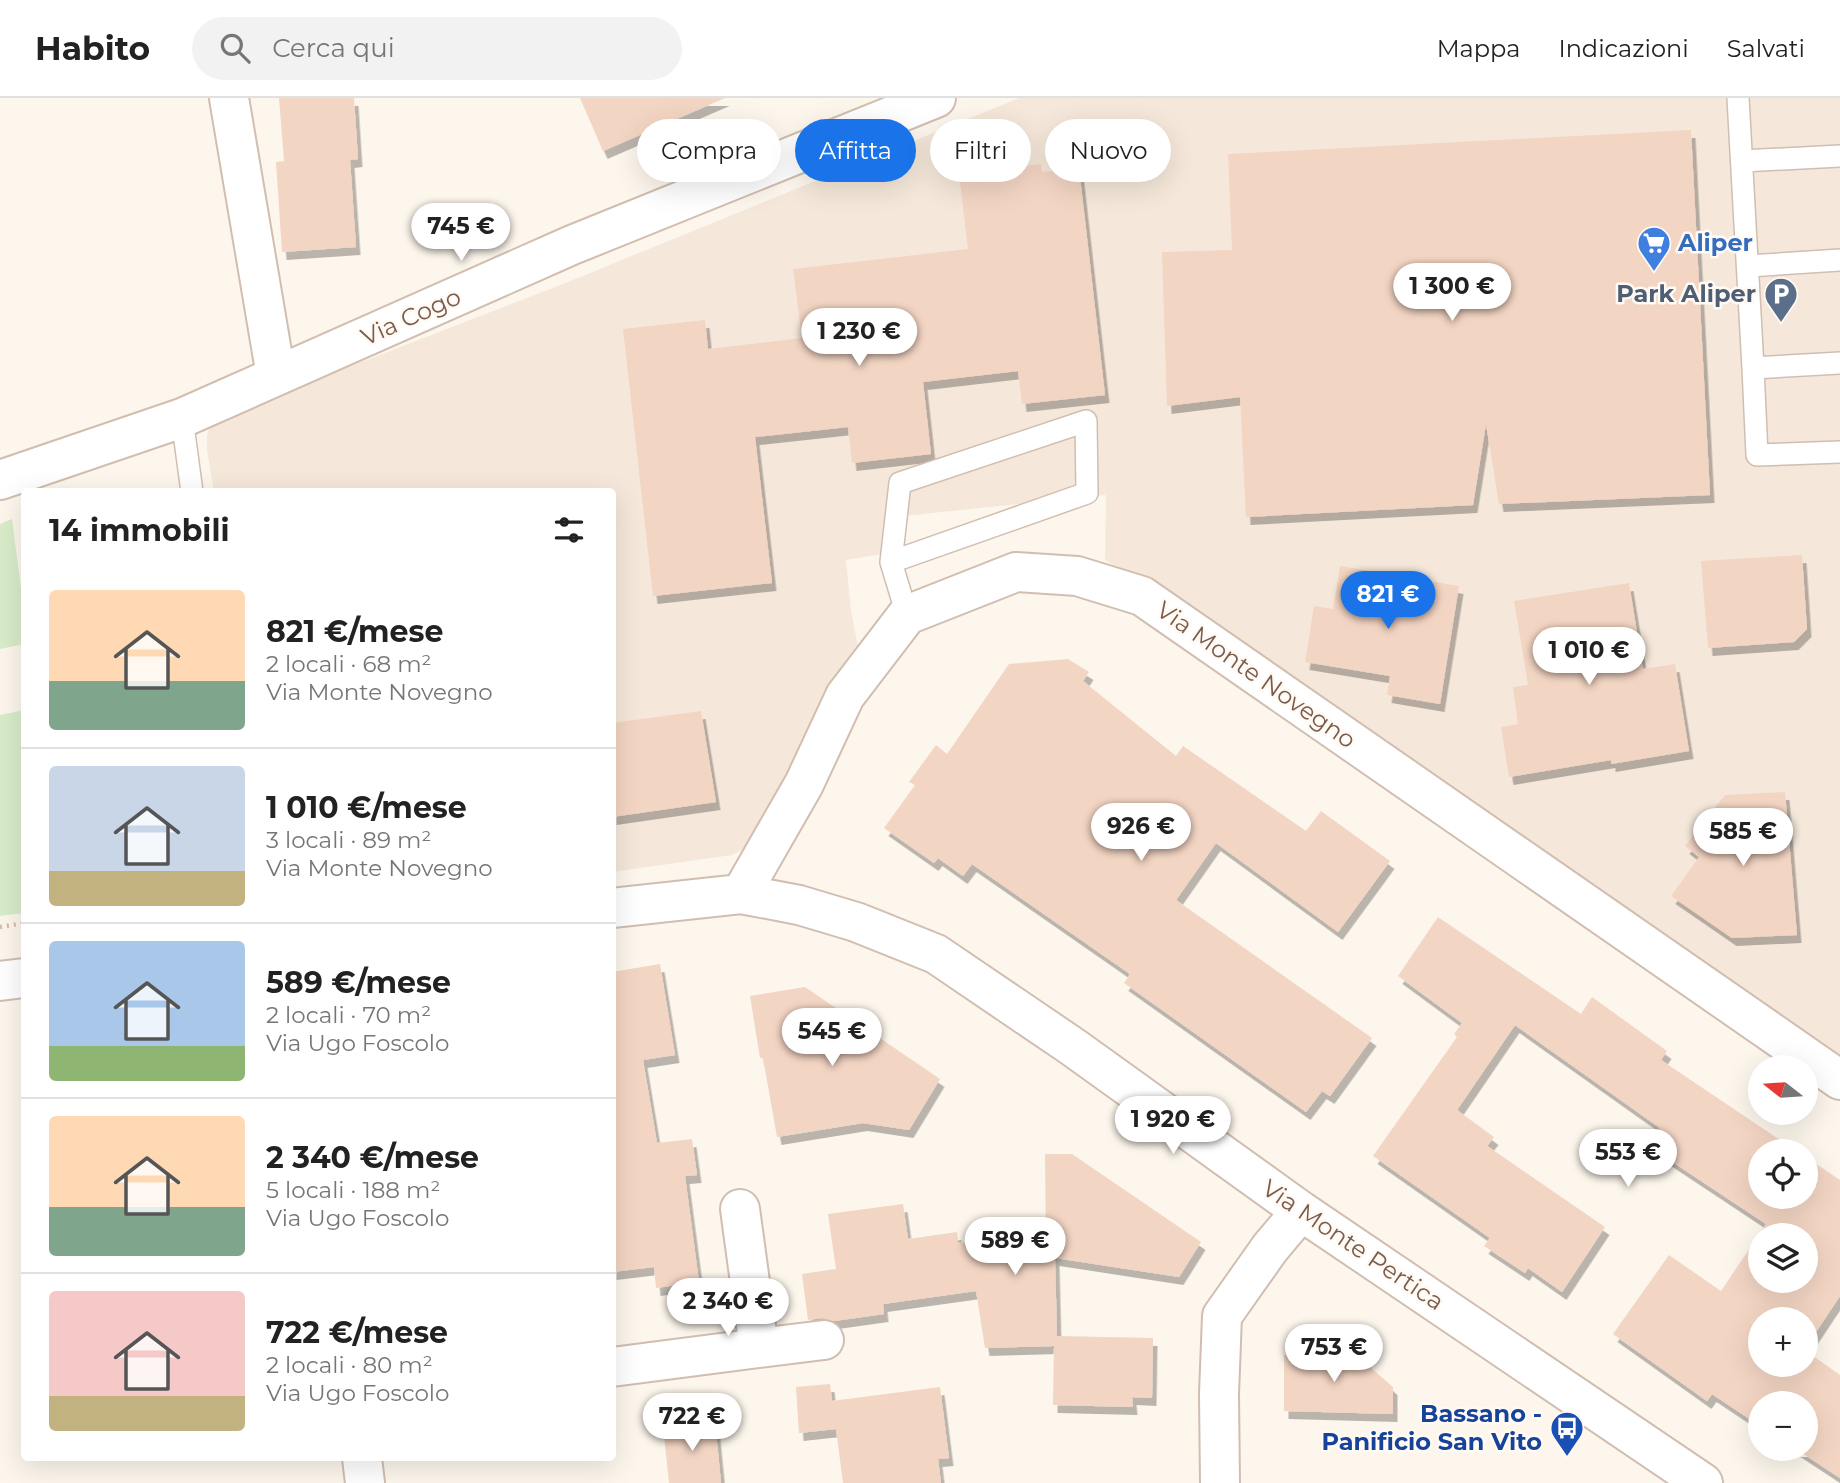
<!DOCTYPE html>
<html lang="it">
<head>
<meta charset="utf-8">
<style>
  :root { --surface:#fff; --page:#f2f2f2; --text:#222; --muted:#767676; --line:#e0e0e0; --accent:#1a73e8 }
  body { margin:0; font-family:Montserrat,sans-serif; background:var(--page); color:var(--text); height:100vh; display:flex; flex-direction:column; font-size:26px; white-space:nowrap }
  * { box-sizing:border-box; margin:0 }
  p { font-size:23px; color:var(--muted) }
  .icon { flex:none; width:38px; height:38px; fill:none; stroke:currentColor; stroke-width:2; stroke-linecap:round; stroke-linejoin:round }
  .map { position:relative; flex:1; overflow:hidden }
  .side { position:absolute; left:21px; top:390px; width:595px; height:973px; display:flex; flex-direction:column; background:var(--surface); border-radius:7px; box-shadow:0 7px 28px #0002 }
  .side>* { flex:none }
  .hud { position:absolute; left:637px; top:21px; width:665px; height:63px; display:flex; gap:14px }
  .needle { width:46px; rotate:287deg }
  .controls { position:absolute; left:1748px; top:957px; display:grid; gap:14px }
  .controls a { display:grid; place-items:center; width:70px; height:70px; border-radius:50%; background:var(--surface); box-shadow:0 7px 28px #0002; font-size:35px }
  .price { position:absolute; translate:-50% -60px; padding:0 16px; border-radius:24px; background:#fff; color:#222; font-size:23px; line-height:46px; filter:drop-shadow(0 2px 4px #0008) }
  .price::after { content:''; position:absolute; left:50%; top:42px; width:21px; height:16px; margin-left:-10px; background:inherit; clip-path:polygon(0 0,100% 0,50% 100%) }
  .price.on { background:var(--accent); color:#fff }
  ul { padding:0; list-style:none }
  li { display:flex; align-items:center; gap:21px; height:175px; padding:0 28px }
  li+li { border-top:2px solid var(--line) }
  li span { display:grid; place-items:center; flex:none; width:196px; height:140px; border-radius:7px; color:#555 }
  li>.icon { margin-inline-start:auto }
  span .icon { width:84px; height:84px; fill:#fffc; stroke-width:1 }
  li b { font-size:30px }
  h2 { display:flex; justify-content:space-between; align-items:center; height:84px; padding:0 28px; font-size:30px }
  .chip { padding:0 24px; border-radius:32px; background:var(--surface); box-shadow:0 7px 28px #0002; font-size:24px; line-height:63px }
  .chip.on { background:var(--accent); color:#fff }
  header { display:flex; align-items:center; gap:42px; box-sizing:border-box; height:98px; padding:0 35px; background:var(--surface); border-bottom:2px solid var(--line) }
  header strong { font-size:33px }
  nav { display:flex; gap:38px; margin-inline-start:auto; font-size:24px }
  .search { width:490px; height:63px; background:var(--page); display:flex; align-items:center; gap:18px; box-sizing:border-box; padding:0 24px; border-radius:38px; color:var(--muted); font-size:26px }
  .map>svg:first-child { display:block }
  .residential { fill:#f5e8da }
  .green { fill:#d8ecc9 }
  .building { fill:#f3d5c3; fill-rule:evenodd; filter:url(#shadow) }
  .lines { fill:none; stroke-linecap:round; stroke-linejoin:round }
  .service-casing { stroke:#d1beb0; stroke-width:24 }
  .minor-casing { stroke:#d1beb0; stroke-width:42 }
  .path { stroke:#d9b8a5; stroke-width:4.5; stroke-dasharray:2 5; stroke-linecap:butt }
  .service { stroke:#fff; stroke-width:21 }
  .minor { stroke:#fff; stroke-width:38 }
  .labels { text-anchor:middle; stroke-width:5; stroke-linejoin:round; paint-order:stroke }
  .shop-label { font-size:24px; font-weight:bold; fill:#366cbe; stroke:#fffaf3; text-anchor:start }
  .service-label { font-size:24px; font-weight:bold; fill:#4e5e75; stroke:#fffaf3; text-anchor:end }
  .street-label { font-size:24px; fill:#7a5c4d; stroke:#fffaf3 }
  .transit-label { font-size:24px; font-weight:bold; fill:#164399; stroke:#fffaf3; text-anchor:end }
</style>
</head>
<body>
<header>
<strong>Habito</strong>
<div class="search"><svg class="icon" aria-label="search" viewBox="0 0 24 24"><circle cx="10" cy="10" r="6"/><path d="M15 15l6 6"/></svg>Cerca qui</div>
<nav><a>Mappa</a><a>Indicazioni</a><a>Salvati</a></nav>
</header>
<div class="map">
<svg width="1840" height="1385" viewBox="0 0 1840 1385">
  <defs>
    <filter id="shadow"><feDropShadow dx="4.5" dy="8" stdDeviation="0" flood-color="#0004"/></filter>
  </defs>
  <rect width="100%" height="100%" fill="#fdf6ec"/>
  <!-- residential -->
  <path class="residential" d="M1019,0H1840V970L1217,535L1105,462L1106,397L903,418L906,452L846,462L851,512L865,587L747,749L732,757L613,774L612,394H214L207,353V338L212,318L266,301L563,186Z"/>
  <!-- green -->
  <path class="green" d="M12,421L24,514V546L0,551V426Z
    M24,612V815L0,818V617Z"/>
  <!-- building -->
  <path class="building" d="M279,0H354L358,61L350,62L356,149L282,154L276,64L284,63Z
    M580,0H725L603,53Z
    M1691,32L1710,397L1499,406L1486,326L1473,407L1246,419L1240,299L1167,308L1162,154L1232,152L1228,56Z
    M1041,66L1042,74L1079,70L1105,297L1022,306L1018,273L923,284L931,356L852,365L848,329L755,339L772,485L653,498L623,231L705,222L708,251L802,240L793,171L968,151L959,76Z
    M1802,457L1807,531L1794,544L1708,550L1701,463Z
    M1340,468L1459,488L1440,606L1387,597L1390,578L1305,564L1314,508L1333,511Z
    M1629,485L1643,571L1675,566L1689,653L1611,666V662L1509,679L1501,629L1518,626L1513,589L1528,587L1514,503Z
    M1068,561L1089,574L1083,583L1176,658L1183,648L1306,733L1321,713L1390,763L1338,834L1216,745L1176,802L1372,940L1330,998L1322,993L1306,1014L1124,885L1130,876L972,766L963,778L938,760L934,765L884,730L915,687L909,684L936,647L947,656L1009,566Z
    M701,613L716,704L612,719V625Z
    M1785,694L1797,837L1732,840L1671,798L1699,759L1685,748L1725,697Z
    M1438,819L1581,916L1592,899L1667,953L1661,962L1798,1054H1760V1099H1806V1059L1840,1082V1198L1806,1249V1222H1760V1267H1806V1253L1840,1277V1380L1796,1351H1806V1306H1760V1328L1712,1296L1707,1303L1613,1236L1669,1157L1721,1193L1766,1126L1647,1047L1660,1030L1515,927L1457,1012L1494,1039L1487,1048L1605,1129L1562,1194L1528,1170L1525,1175L1484,1148L1490,1140L1373,1058L1457,939L1454,936L1462,925L1398,878ZM1760,1138H1806V1183H1760Z
    M660,866L675,957L643,962L657,1045L692,1041L697,1077L685,1078L699,1184L656,1190L654,1169L612,1174V874Z
    M805,889L940,981L909,1032L863,1025L777,1039L763,960H760L750,898Z
    M1045,1056H1072L1201,1144L1179,1179L1055,1160L1057,1238L1153,1240L1152,1300L1132,1299L1133,1309L1053,1307L1054,1248L985,1250L976,1193L883,1206L884,1216L834,1223L822,1220L808,1222L802,1176L836,1171L828,1116L903,1106L908,1141L957,1134L958,1144L1046,1156Z
    M1349,1251L1393,1289V1316L1284,1313V1257Z
    M830,1286L832,1303L940,1289L949,1360L938,1361L941,1385H843L836,1331L799,1335L796,1289Z
    M715,1324L721,1385H669L663,1328Z"/>
  <g class="lines">
    <defs>
      <path id="service" d="M1738,0L1753,270L1840,265
        M1742,63L1840,58
        M1748,168L1840,162
        M1753,270L1757,357L1840,354
        M182,320L192,394
        M891,464L900,385L1086,323L1087,395L891,464L907,517"/>
      <path id="minor" d="M229,0L276,278
        M0,382L182,320L572,147L936,0
        M741,796L804,686L845,598L907,517L1016,474L1077,478L1142,498L1840,982
        M612,810L741,796L799,807L856,824L936,856L1073,949L1301,1113L1703,1385
        M0,883L24,880
        M740,1111L759,1250L824,1242
        M612,1269L759,1250
        M362,1360L365,1385
        M1220,1385L1219,1296L1222,1218L1270,1150L1301,1113"/>
    </defs>
    <!-- service casing -->
    <use href="#service" class="service-casing"/>
    <!-- minor casing -->
    <use href="#minor" class="minor-casing"/>
    <!-- path -->
    <path class="path" d="M0,829L24,825"/>
    <!-- service -->
    <use href="#service" class="service"/>
    <!-- minor -->
    <use href="#minor" class="minor"/>
  </g>
  <!-- icons -->
  <defs>
    <symbol id="supermarket-pin" viewBox="-11 -11 22 30"><path d="M0 17L-7.5 6A9.5 9.5 0 1 1 7.5 6Z" fill="#3f7fe0" stroke="#fffaf3"/><path d="M-6-5.5h2.5l.6 2H6L4.5 2H-2.5L-4.4-4H-6ZM-1.5 3.2a1.3 1.3 0 1 0 .1 0ZM3 3.2a1.3 1.3 0 1 0 .1 0Z" fill="#fff"/></symbol>
    <symbol id="parking-pin" viewBox="-11 -11 22 30"><path d="M0 17L-7.5 6A9.5 9.5 0 1 1 7.5 6Z" fill="#5c6f8a" stroke="#fffaf3"/><path d="M-3.5-5.5H1a3.5 3.5 0 0 1 0 7H-1V5.5H-3.5ZM-1-3.4V-.6H.8a1.4 1.4 0 0 0 0-2.8Z" fill="#fff"/></symbol>
    <symbol id="bus-pin" viewBox="-11 -11 22 30"><path d="M0 17L-7.5 6A9.5 9.5 0 1 1 7.5 6Z" fill="#1a4fb4" stroke="#fffaf3"/><path d="M-5-6H5V4H4V6H2V4H-2V6H-4V4H-5ZM-3.5-4V0h7V-4ZM-3.5 1.2v1.5H-2V1.2ZM2 1.2v1.5H3.5V1.2Z" fill="#fff"/></symbol>
  </defs>
  <g fill-rule="evenodd">
    <use href="#supermarket-pin" x="1635" y="126" width="38" height="52"/>
    <use href="#parking-pin" x="1762" y="177" width="38" height="52"/>
    <use href="#bus-pin" x="1548" y="1311" width="38" height="52"/>
  </g>
  <g class="labels">
    <!-- shop labels -->
    <g class="shop-label">
      <text x="1678" y="153">Aliper</text>
    </g>
    <!-- service labels -->
    <g class="service-label">
      <text x="1756" y="204">Park Aliper</text>
    </g>
    <!-- street labels -->
    <g class="street-label">
      <text transform="translate(411 219) rotate(-24)" y="8">Via Cogo</text>
      <text transform="translate(1256 577) rotate(35)" y="8">Via Monte Novegno</text>
      <text transform="translate(1353 1147) rotate(34)" y="8">Via Monte Pertica</text>
    </g>
    <!-- transit labels -->
    <g class="transit-label">
      <text x="1542" y="1324">Bassano -<tspan x="1542" dy="28">Panificio San Vito</tspan></text>
    </g>
  </g>
</svg>
<div class="controls">
<a><svg class="needle" viewBox="-14 -14 28 28"><path d="M0-13l5 13h-10z" fill="#e53935"/><path d="M0 13l5-13h-10z" fill="#767676"/></svg></a>
<a><svg class="icon" aria-label="locate" viewBox="0 0 24 24"><circle cx="12" cy="12" r="6"/><path d="M12 2v4M12 18v4M2 12h4M18 12h4"/></svg></a>
<a><svg class="icon" aria-label="layers" viewBox="0 0 24 24"><path d="M12 4l9 5-9 5-9-5zM3 14l9 5 9-5"/></svg></a>
<a>+</a>
<a>−</a>
</div>
<b class="price" style="left:461px;top:165px">745 €</b>
<b class="price" style="left:1452px;top:225px">1 300 €</b>
<b class="price" style="left:859px;top:270px">1 230 €</b>
<b class="price on" style="left:1388px;top:533px">821 €</b>
<b class="price" style="left:1589px;top:589px">1 010 €</b>
<b class="price" style="left:1141px;top:765px">926 €</b>
<b class="price" style="left:1743px;top:770px">585 €</b>
<b class="price" style="left:832px;top:970px">545 €</b>
<b class="price" style="left:1173px;top:1058px">1 920 €</b>
<b class="price" style="left:1628px;top:1091px">553 €</b>
<b class="price" style="left:1015px;top:1179px">589 €</b>
<b class="price" style="left:728px;top:1240px">2 340 €</b>
<b class="price" style="left:1334px;top:1286px">753 €</b>
<b class="price" style="left:692px;top:1355px">722 €</b>
<div class="hud">
<a class="chip">Compra</a>
<a class="chip on">Affitta</a>
<a class="chip">Filtri</a>
<a class="chip">Nuovo</a>
</div>
<section class="side">
<h2>14 immobili<svg class="icon" aria-label="filters" viewBox="0 0 24 24"><path d="M4 7h16M4 17h16"/><circle cx="9" cy="7" r="2"/><circle cx="15" cy="17" r="2"/></svg></h2>
<ul>
<li><span style="background:linear-gradient(#ffd9b3 65%,#7fa58c 0)"><svg class="icon" aria-label="home" viewBox="0 0 24 24"><path d="M3 11l9-7 9 7M6 9v11h12V9"/></svg></span><div><b>821 €/mese</b><p>2 locali · 68 m²</p><p>Via Monte Novegno</p></div></li>
<li><span style="background:linear-gradient(#c9d6e8 75%,#c2b280 0)"><svg class="icon" aria-label="home" viewBox="0 0 24 24"><path d="M3 11l9-7 9 7M6 9v11h12V9"/></svg></span><div><b>1 010 €/mese</b><p>3 locali · 89 m²</p><p>Via Monte Novegno</p></div></li>
<li><span style="background:linear-gradient(#a9c7e8 75%,#8fb573 0)"><svg class="icon" aria-label="home" viewBox="0 0 24 24"><path d="M3 11l9-7 9 7M6 9v11h12V9"/></svg></span><div><b>589 €/mese</b><p>2 locali · 70 m²</p><p>Via Ugo Foscolo</p></div></li>
<li><span style="background:linear-gradient(#ffd9b3 65%,#7fa58c 0)"><svg class="icon" aria-label="home" viewBox="0 0 24 24"><path d="M3 11l9-7 9 7M6 9v11h12V9"/></svg></span><div><b>2 340 €/mese</b><p>5 locali · 188 m²</p><p>Via Ugo Foscolo</p></div></li>
<li><span style="background:linear-gradient(#f6c9c9 75%,#c2b280 0)"><svg class="icon" aria-label="home" viewBox="0 0 24 24"><path d="M3 11l9-7 9 7M6 9v11h12V9"/></svg></span><div><b>722 €/mese</b><p>2 locali · 80 m²</p><p>Via Ugo Foscolo</p></div></li>
</ul>
</section>
</div>
</body>
</html>
